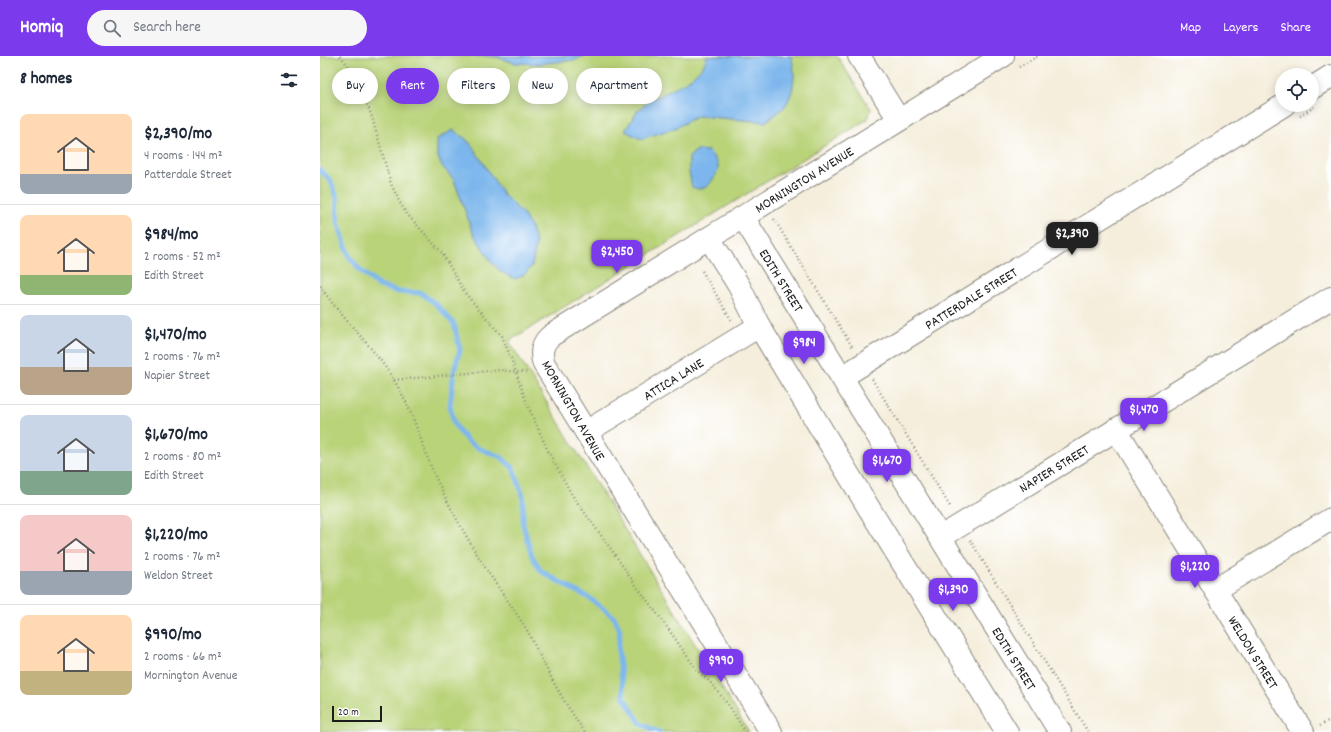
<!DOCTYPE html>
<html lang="en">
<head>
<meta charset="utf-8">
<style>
  :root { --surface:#fff; --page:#f6f6f7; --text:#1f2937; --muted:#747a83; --line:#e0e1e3; --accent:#7c3aed }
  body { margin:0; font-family:Dekko,sans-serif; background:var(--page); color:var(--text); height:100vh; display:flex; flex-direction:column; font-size:15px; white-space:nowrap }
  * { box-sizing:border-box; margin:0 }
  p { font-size:13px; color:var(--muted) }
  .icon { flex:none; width:22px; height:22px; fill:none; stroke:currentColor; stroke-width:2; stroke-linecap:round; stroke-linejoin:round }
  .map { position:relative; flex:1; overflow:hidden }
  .sheet { display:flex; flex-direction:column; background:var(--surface); width:320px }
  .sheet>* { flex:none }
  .top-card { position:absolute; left:12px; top:12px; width:380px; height:36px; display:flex; gap:8px }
  .tools { position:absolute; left:955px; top:12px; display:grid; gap:8px }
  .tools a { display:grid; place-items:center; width:44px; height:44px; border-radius:50%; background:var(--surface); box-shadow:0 2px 10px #0003; font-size:20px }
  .scale { position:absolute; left:12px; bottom:10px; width:50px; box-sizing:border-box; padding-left:4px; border:2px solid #1c1c1c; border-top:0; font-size:11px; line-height:14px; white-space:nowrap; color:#1c1c1c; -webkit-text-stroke:3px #fff; paint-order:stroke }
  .price { position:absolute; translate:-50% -34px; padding:0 9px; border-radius:8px; background:var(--accent); color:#fff; font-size:13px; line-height:26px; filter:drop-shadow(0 1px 2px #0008) }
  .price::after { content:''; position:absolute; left:50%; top:24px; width:12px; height:9px; margin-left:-6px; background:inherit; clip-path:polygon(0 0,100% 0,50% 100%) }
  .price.current { background:#222; color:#fff }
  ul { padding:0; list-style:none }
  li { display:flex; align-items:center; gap:12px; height:100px; padding:0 20px }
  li+li { border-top:1px solid var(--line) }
  li span { display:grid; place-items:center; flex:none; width:112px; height:80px; border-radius:8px; color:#555 }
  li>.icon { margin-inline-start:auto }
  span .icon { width:48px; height:48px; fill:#fffc; stroke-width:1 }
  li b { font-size:17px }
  h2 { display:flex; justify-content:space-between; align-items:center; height:48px; padding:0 20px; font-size:17px }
  .pill { padding:0 14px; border-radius:18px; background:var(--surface); box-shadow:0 2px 10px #0003; font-size:14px; line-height:36px }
  .pill.current { background:var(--accent); color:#fff }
  header { display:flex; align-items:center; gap:24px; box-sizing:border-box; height:56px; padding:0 20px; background:var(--accent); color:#fff }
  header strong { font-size:19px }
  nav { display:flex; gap:22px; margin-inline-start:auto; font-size:14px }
  .search { width:280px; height:36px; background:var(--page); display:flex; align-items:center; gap:10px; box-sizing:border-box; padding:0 14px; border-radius:22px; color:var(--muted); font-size:15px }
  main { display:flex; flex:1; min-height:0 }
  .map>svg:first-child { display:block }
  .green { fill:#b9d379; stroke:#6a784a }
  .water { fill:#7bb6ec; stroke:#4c6984 }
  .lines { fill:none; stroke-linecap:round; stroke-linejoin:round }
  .stream { stroke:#7bb6ec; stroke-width:5 }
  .minor-casing { stroke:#88857c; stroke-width:24 }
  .path { stroke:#88857c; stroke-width:2.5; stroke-dasharray:1 3; stroke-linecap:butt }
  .minor { stroke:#fff; stroke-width:22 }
  .labels { text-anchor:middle; stroke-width:4; stroke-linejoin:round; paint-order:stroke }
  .street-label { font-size:14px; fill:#1c1c1c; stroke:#fff }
</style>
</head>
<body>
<header>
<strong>Homiq</strong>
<div class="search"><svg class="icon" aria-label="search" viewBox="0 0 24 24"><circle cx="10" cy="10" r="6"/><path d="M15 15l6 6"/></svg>Search here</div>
<nav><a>Map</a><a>Layers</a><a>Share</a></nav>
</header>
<main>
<section class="sheet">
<h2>8 homes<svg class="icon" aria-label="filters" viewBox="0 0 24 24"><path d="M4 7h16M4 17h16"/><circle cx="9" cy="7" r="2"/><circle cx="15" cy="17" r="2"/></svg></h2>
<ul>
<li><span style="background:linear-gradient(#ffd9b3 75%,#9aa5b1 0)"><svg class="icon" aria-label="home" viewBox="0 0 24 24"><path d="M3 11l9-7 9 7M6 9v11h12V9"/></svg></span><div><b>$2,390/mo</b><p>4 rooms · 144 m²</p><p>Patterdale Street</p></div></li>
<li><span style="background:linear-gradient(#ffd9b3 75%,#8fb573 0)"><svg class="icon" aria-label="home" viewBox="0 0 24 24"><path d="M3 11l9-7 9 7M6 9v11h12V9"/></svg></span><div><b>$984/mo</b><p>2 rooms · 52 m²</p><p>Edith Street</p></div></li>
<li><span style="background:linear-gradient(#c9d6e8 65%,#b9a48a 0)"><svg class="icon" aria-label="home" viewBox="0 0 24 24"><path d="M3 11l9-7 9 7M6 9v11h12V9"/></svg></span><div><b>$1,470/mo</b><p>2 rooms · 76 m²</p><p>Napier Street</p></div></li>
<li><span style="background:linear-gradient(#c9d6e8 70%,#7fa58c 0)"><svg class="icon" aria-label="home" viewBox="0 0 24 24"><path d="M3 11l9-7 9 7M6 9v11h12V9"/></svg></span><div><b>$1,670/mo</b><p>2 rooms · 80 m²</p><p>Edith Street</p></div></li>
<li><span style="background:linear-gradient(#f6c9c9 70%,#9aa5b1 0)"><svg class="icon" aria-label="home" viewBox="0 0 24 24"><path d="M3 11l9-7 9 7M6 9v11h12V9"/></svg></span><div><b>$1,220/mo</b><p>2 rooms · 76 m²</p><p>Weldon Street</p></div></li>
<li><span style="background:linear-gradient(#ffd9b3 70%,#c2b280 0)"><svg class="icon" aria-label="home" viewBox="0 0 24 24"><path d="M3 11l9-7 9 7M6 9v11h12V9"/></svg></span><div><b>$990/mo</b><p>2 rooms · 66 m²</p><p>Mornington Avenue</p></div></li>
</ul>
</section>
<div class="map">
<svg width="1011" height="676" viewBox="0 0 1011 676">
  <rect width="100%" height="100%" fill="#fff"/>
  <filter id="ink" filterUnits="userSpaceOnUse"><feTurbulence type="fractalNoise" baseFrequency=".025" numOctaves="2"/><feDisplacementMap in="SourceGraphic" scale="8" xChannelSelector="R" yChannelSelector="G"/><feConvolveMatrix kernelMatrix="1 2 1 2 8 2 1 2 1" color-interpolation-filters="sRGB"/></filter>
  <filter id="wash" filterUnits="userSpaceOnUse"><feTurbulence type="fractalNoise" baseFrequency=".012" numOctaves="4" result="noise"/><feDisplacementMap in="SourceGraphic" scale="16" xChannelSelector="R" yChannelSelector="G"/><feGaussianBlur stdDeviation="0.9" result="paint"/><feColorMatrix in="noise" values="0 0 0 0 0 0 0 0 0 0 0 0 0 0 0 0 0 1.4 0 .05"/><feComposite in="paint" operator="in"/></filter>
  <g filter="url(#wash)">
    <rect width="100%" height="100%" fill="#f5eedc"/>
    <!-- green -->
    <path class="green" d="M0,0H517L551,53L548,63L189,285L429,676H0Z"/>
    <!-- water -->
    <path class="water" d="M156,0H264L256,4L216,8L196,7L175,1Z
      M387,0H471C476,16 475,35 465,50C460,56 452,61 445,66L378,60L355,72L321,83L305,75L318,54L329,45L369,24L384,9Z
      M133,74L146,83L153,91L183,138L203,158L211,171L216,187L212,210L204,219L195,223L181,216L172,207L153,177L134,124L121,109L117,98V83Z
      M377,94L388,95C403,110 400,115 387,131L378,133L372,131L369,116V101Z"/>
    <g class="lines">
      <!-- stream -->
      <path class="stream" d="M0,114L11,125L17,142L18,166L29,200L40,214L59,230L79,236L101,237L116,248L134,268L140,294L134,315L130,350L134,368L147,385L158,392L181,401L193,412L203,440V469L212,500L221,515L250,532L268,541L294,561L300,574L298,594L304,642L321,668L339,676"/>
    </g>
  </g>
  <g filter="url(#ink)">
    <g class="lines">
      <defs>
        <g id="minor">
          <path d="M539,0L579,64"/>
          <path d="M992,32L1011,20"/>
          <path id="s1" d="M423,161L740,676"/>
          <path d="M389,182L419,230L439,270L550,454L687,676"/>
          <path id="s2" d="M522,321L964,49"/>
          <path id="s3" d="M796,373L983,676"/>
          <path id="s4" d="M266,376L439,270"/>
          <path id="s5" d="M621,481L1011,242"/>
          <path d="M895,534L1011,463"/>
          <path id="s6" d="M451,676L224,308C220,297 222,286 232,279L683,0"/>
        </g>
      </defs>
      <!-- minor casing -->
      <use href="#minor" class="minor-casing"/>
      <!-- path -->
      <path class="path" d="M20,0L27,8L40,31L52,61L71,128L79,145L87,158L122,197L145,237L182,280L191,302L207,348L228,395L252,439L298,503L312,524L347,571L376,613L390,626L410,651L425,676
        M699,11L718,0
        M980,60L994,51
        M454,163L533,292
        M382,215L412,265
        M0,230C24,266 58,294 79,333C95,360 102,391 115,420C129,450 145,479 163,508C177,531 194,552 208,576C213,586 218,596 223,606C235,630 249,654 265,676
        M552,323L631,452
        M74,324L180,314L196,316H207
        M650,484L768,676
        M1000,670L1011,663"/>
      <!-- minor -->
      <use href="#minor" class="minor"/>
    </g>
  </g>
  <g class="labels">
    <!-- street labels -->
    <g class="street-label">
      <text dy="5" stroke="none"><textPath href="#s6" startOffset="761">MORNINGTON AVENUE</textPath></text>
      <text dy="5" stroke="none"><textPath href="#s1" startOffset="74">EDITH STREET</textPath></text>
      <text dy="5" stroke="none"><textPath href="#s2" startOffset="151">PATTERDALE STREET</textPath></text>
      <text dy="5" stroke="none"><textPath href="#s4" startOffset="102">ATTICA LANE</textPath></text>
      <text transform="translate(254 354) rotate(60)" y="5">MORNINGTON AVENUE</text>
      <text dy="5" stroke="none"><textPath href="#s5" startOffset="132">NAPIER STREET</textPath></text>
      <text dy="5" stroke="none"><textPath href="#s3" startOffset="262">WELDON STREET</textPath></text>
      <text dy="5" stroke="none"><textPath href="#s1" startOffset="518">EDITH STREET</textPath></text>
    </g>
  </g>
</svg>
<div class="tools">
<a><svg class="icon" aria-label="locate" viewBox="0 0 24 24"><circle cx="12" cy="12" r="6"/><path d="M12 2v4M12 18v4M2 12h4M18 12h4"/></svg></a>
</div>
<div class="scale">20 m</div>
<b class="price current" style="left:752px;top:200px">$2,390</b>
<b class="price" style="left:297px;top:218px">$2,450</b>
<b class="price" style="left:484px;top:309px">$984</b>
<b class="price" style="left:824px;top:376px">$1,470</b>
<b class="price" style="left:567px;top:427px">$1,670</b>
<b class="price" style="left:875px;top:533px">$1,220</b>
<b class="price" style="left:633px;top:556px">$1,390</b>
<b class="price" style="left:401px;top:627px">$990</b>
<div class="top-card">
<a class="pill">Buy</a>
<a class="pill current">Rent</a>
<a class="pill">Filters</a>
<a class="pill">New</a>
<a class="pill">Apartment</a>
</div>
</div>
</main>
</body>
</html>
